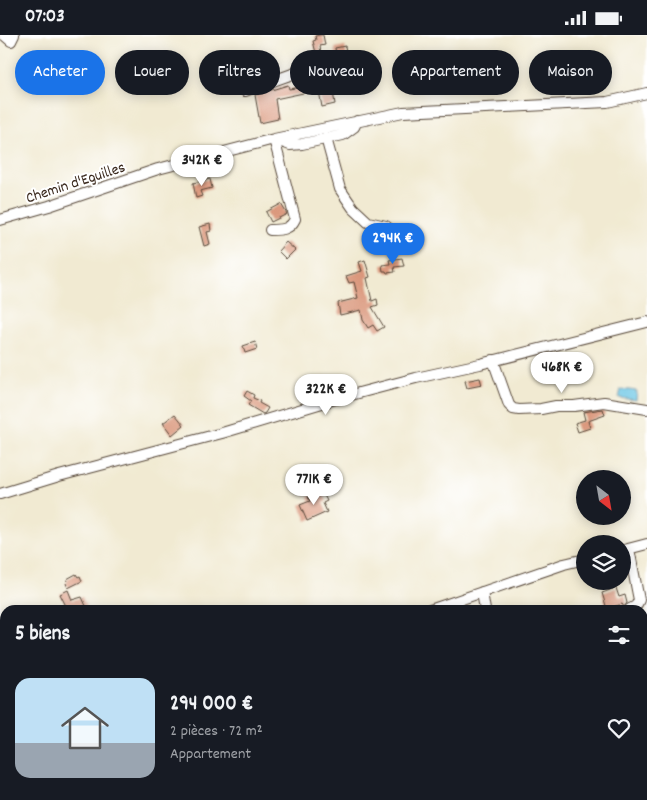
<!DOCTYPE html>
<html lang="fr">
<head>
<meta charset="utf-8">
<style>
  :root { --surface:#171b24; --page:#20242c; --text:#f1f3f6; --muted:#9ea1a6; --accent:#1a73e8 }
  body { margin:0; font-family:Dekko,sans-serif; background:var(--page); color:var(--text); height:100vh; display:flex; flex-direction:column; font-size:19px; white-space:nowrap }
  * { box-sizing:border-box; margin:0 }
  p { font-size:16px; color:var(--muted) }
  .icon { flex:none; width:28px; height:28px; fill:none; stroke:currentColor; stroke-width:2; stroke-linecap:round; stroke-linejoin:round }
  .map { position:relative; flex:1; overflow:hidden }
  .sheet { position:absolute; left:0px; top:570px; width:648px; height:195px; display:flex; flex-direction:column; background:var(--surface); border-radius:15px 15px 0 0; box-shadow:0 2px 12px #0003 }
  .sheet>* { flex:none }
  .guide { position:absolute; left:15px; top:15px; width:618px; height:45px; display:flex; gap:10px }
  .needle { width:32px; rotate:149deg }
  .fabs { position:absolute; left:576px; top:435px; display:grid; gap:10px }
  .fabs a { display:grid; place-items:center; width:55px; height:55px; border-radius:50%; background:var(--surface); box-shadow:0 2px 12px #0003; font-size:25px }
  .price { position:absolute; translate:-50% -42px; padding:0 11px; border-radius:18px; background:#fff; color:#222; font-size:16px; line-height:32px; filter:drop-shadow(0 1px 2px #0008) }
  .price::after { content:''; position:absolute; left:50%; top:30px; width:15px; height:11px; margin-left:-8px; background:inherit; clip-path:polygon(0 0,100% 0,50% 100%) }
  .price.on { background:var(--accent); color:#fff }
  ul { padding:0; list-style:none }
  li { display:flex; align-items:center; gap:15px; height:125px; padding:0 15px }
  li span { display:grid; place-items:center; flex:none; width:140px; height:100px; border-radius:15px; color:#555 }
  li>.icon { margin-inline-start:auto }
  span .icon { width:60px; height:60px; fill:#fffc; stroke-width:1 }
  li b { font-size:21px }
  h2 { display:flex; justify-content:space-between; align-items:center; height:60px; padding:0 15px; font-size:21px }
  .chip { padding:0 18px; border-radius:22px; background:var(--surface); box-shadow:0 2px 12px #0003; font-size:18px; line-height:45px }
  .chip.on { background:var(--accent); color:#fff }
  .status { display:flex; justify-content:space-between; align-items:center; height:35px; padding:0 25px; background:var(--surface); direction:ltr }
  .status svg { height:14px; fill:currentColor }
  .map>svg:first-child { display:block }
  .forest { fill:#8cb46a; stroke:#646f44 }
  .water { fill:#66c4e4; stroke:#507781 }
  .building { fill:#da977b }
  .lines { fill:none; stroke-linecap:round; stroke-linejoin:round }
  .minor-casing { stroke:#564739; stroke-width:12 }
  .minor { stroke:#fff; stroke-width:10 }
  .labels { text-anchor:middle; stroke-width:4; stroke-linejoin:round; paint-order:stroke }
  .street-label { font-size:16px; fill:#3b2a1e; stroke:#fff }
</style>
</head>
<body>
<div class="status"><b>07:03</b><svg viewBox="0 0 49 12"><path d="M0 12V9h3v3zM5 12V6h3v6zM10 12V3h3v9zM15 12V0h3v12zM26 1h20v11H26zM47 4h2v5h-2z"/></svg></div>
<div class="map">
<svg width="647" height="765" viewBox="0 0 647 765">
  <rect width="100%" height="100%" fill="#fff"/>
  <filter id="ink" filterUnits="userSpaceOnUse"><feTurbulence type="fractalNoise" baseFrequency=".02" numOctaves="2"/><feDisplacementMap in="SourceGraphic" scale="10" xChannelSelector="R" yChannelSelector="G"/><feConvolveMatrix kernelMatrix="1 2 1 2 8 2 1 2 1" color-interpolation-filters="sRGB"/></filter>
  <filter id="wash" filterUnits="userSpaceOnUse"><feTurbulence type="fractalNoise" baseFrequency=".0096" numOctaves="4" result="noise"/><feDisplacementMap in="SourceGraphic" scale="20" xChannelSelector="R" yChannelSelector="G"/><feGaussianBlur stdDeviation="1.12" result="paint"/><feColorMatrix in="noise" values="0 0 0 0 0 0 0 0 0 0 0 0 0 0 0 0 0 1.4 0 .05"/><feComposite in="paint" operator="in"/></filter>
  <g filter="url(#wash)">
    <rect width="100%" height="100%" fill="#f1ead2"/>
    <!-- forest -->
    <path class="forest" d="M344,760L647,762V765H322Z"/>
    <!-- water -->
    <path class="water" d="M621,354L637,356L636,365L619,363Z"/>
    <g id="blocks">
      <!-- building -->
      <path class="building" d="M320,0H323L325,10L320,11L325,47L331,45L335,69L322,72L319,56H320L308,19L316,18L313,6L316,5L315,1Z
        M345,11L347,23L343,24L347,46L341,48L335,13Z
        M288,50L289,54L307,51L308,57L275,64L278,84L260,88L255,60Z
        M210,144L212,153L200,156L202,161L196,163L193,148Z
        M281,169L287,179L271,187L266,177Z
        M210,189L211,196L207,197L210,209L204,211L199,192Z
        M286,207L295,215L286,224L278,216Z
        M402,223L404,231L394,232L395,237L387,238L386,236H383L382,230L390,229L389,225Z
        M365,225L370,242L367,243L372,266L377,264L378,270L372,272L384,292L377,296L373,290L368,293L363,285L361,275L340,280L338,268L358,263L354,247L349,248L346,241L362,236L359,227Z
        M255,307L257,314L245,318L243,311Z
        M480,343L482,350L467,353L465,346Z
        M247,356L254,360L253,363L260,366L259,368L268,373L265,378L263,379L248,370L251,366L244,361Z
        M603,374L605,380L588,386L590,393L578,397L575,388L585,385L583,377Z
        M175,379L184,390L172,400L163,388Z
        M322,456L327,466L323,468L327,477L307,486L300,470L310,466L308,462Z
        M76,539L78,542L80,541L82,546L68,553L66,548L68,546L67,544Z
        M616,553L619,562L625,560L627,568L624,572L622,569L607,574L602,558Z
        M68,555L72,565L82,562L86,571L77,575H68L60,559Z"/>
    </g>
  </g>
  <g filter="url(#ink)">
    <use href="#blocks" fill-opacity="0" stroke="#564739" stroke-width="1"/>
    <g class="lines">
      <defs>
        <path id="minor" d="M4,0L11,6L14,0
          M245,56L298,37
          M326,103L340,154L353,173L368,187L386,191L401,207
          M274,104L290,110L302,109L343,100L354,92L357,86
          M0,185L49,171L158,134L274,104L403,77L607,67L647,58
          M270,195C281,195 290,195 295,184L274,104
          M493,325L509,370L513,374L519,375L541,374L556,371H574L604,367L647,374
          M0,459L59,441L222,398L332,365L416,343L480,329L647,287
          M629,514L639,565L636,571L630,574
          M624,515L647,509
          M482,557L485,575
          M430,575L564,529L585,524
          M0,664L5,668
          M642,755H647
          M195,760L206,765
          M526,760L527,765"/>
      </defs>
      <!-- minor casing -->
      <use href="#minor" class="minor-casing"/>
      <!-- minor -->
      <use href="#minor" class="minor"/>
    </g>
  </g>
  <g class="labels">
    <!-- street labels -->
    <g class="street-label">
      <text transform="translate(75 146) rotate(-18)" y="6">Chemin d'Eguilles</text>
    </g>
  </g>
</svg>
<div class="fabs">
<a><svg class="needle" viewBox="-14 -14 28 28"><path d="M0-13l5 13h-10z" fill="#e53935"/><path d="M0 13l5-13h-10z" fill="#9ea1a6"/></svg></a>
<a><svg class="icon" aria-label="layers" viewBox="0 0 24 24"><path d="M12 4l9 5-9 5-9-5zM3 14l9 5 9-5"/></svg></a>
</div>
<b class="price" style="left:202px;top:152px">342K €</b>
<b class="price on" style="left:393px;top:230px">294K €</b>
<b class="price" style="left:562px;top:359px">468K €</b>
<b class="price" style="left:326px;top:381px">322K €</b>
<b class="price" style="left:314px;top:471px">771K €</b>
<div class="guide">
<a class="chip on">Acheter</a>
<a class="chip">Louer</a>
<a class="chip">Filtres</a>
<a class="chip">Nouveau</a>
<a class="chip">Appartement</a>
<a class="chip">Maison</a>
</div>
<section class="sheet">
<h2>5 biens<svg class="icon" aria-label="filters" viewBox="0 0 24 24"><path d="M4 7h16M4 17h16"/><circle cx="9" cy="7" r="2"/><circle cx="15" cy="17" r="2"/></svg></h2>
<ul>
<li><span style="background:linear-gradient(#bfe0f5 65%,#9aa5b1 0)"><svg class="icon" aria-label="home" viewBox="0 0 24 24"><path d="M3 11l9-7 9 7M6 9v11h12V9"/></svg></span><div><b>294 000 €</b><p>2 pièces · 72 m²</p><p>Appartement</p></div><svg class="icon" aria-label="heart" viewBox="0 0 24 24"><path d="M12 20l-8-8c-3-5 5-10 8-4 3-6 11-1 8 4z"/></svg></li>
</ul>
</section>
</div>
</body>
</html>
